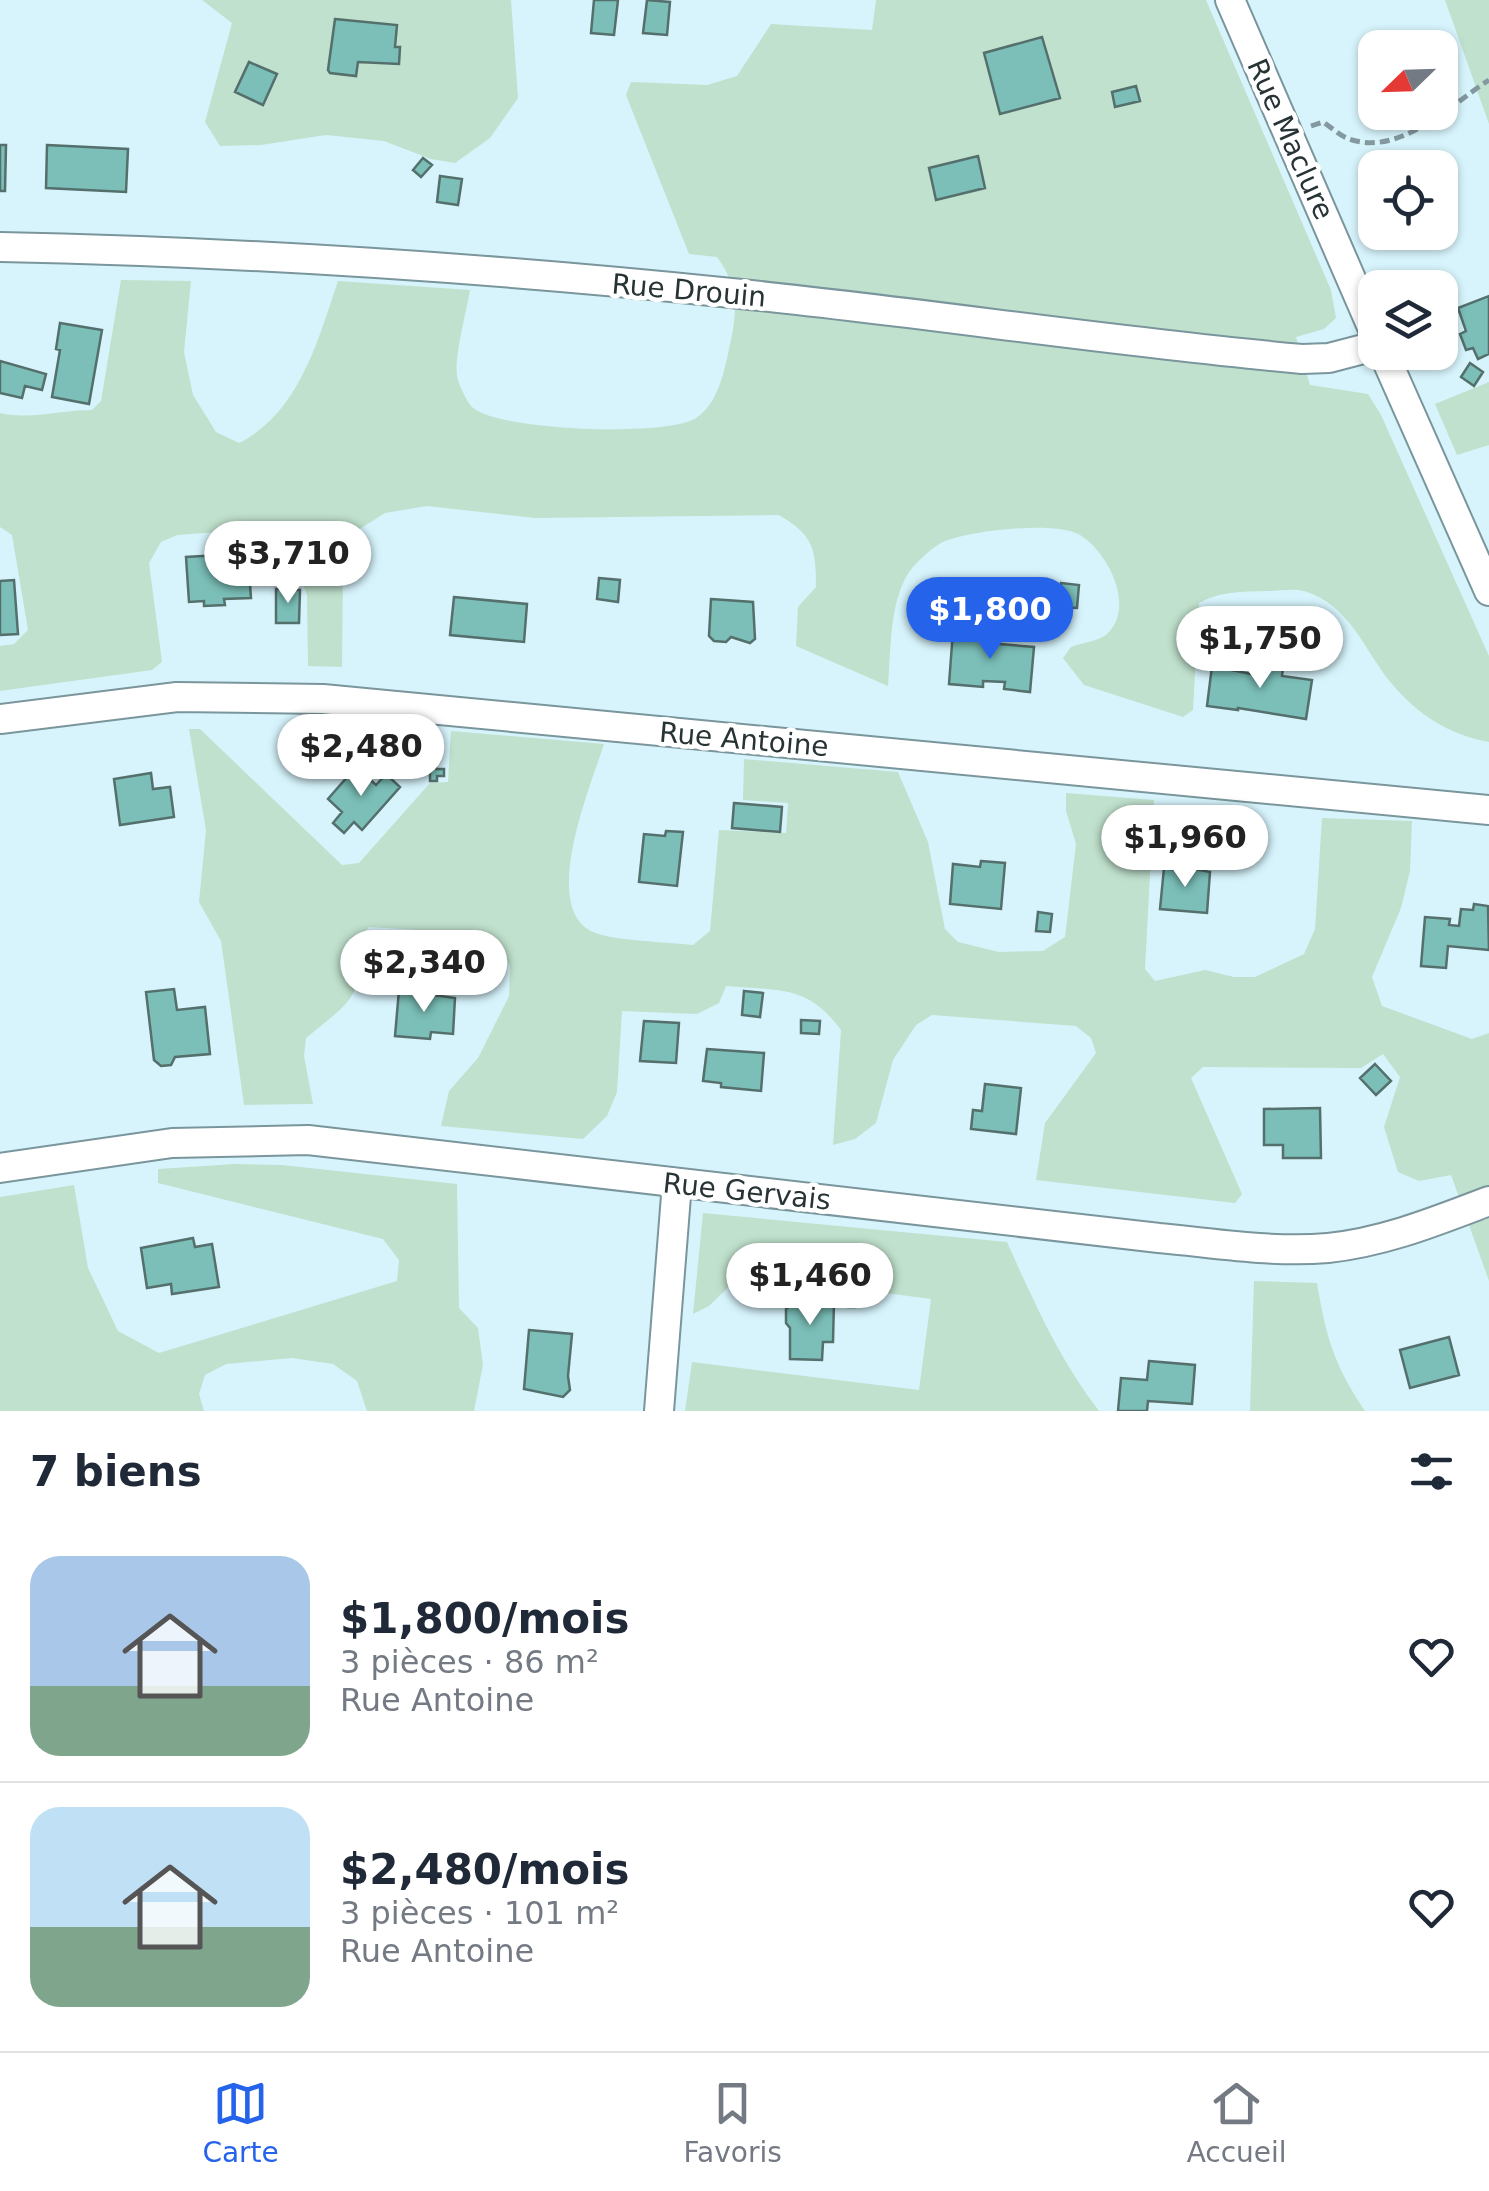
<!DOCTYPE html>
<html lang="fr">
<head>
<meta charset="utf-8">
<style>
  :root { --surface:#fff; --page:#f2f2f3; --text:#1f2937; --muted:#747a83; --line:#e0e1e3; --accent:#2563eb }
  body { margin:0; font-family:"DejaVu Sans",sans-serif; background:var(--page); color:var(--text); height:100vh; display:flex; flex-direction:column; font-size:38px; white-space:nowrap }
  * { box-sizing:border-box; margin:0 }
  p { font-size:32px; color:var(--muted) }
  .icon { flex:none; width:55px; height:55px; fill:none; stroke:currentColor; stroke-width:2; stroke-linecap:round; stroke-linejoin:round }
  .map { position:relative; height:1411px; overflow:hidden }
  .panel { display:flex; flex-direction:column; background:var(--surface); flex:1 }
  .panel>* { flex:none }
  .needle { width:65px; rotate:247deg }
  .buttons { position:absolute; left:1358px; top:30px; display:grid; gap:20px }
  .buttons a { display:grid; place-items:center; width:100px; height:100px; border-radius:20px; background:var(--surface); box-shadow:0 2px 8px #0004; font-size:50px }
  .price { position:absolute; translate:-50% -85px; padding:0 22px; border-radius:35px; background:#fff; color:#222; font-size:32px; line-height:65px; filter:drop-shadow(0 2px 5px #0008) }
  .price::after { content:''; position:absolute; left:50%; top:60px; width:30px; height:22px; margin-left:-15px; background:inherit; clip-path:polygon(0 0,100% 0,50% 100%) }
  .price.active { background:var(--accent); color:#fff }
  ul { padding:0; list-style:none }
  li { display:flex; align-items:center; gap:30px; height:250px; padding:0 30px }
  li+li { border-top:2px solid var(--line) }
  li span { display:grid; place-items:center; flex:none; width:280px; height:200px; border-radius:30px; color:#555 }
  li>.icon { margin-inline-start:auto }
  span .icon { width:120px; height:120px; fill:#fffc; stroke-width:1 }
  li b { font-size:42px }
  h2 { display:flex; justify-content:space-between; align-items:center; height:120px; padding:0 30px; font-size:42px }
  .dock { display:flex; justify-content:space-around; align-items:center; height:140px; border-top:2px solid var(--line); background:var(--surface); font-size:28px; color:var(--muted) }
  .dock a { display:grid; justify-items:center; gap:5px }
  .dock .active { color:var(--accent) }
  .map>svg:first-child { display:block }
  .green { fill:#c0e1cd }
  .building { fill:#7bbfb8; stroke:#546f6c; stroke-width:2.5 }
  .lines { fill:none; stroke-linecap:round; stroke-linejoin:round }
  .minor-casing { stroke:#7a959c; stroke-width:32 }
  .path { stroke:#84999f; stroke-width:5; stroke-dasharray:10 5; stroke-linecap:butt }
  .minor { stroke:#fff; stroke-width:28 }
  .labels { text-anchor:middle; stroke-width:9; stroke-linejoin:round; paint-order:stroke }
  .street-label { font-size:28px; fill:#283336; stroke:#fff }
</style>
</head>
<body>
<div class="map">
<svg width="1489" height="1411" viewBox="0 0 1489 1411">
  <rect width="100%" height="100%" fill="#d7f4fc"/>
  <!-- green -->
  <path class="green" d="M202,0H511L518,98L490,138L455,163L431,159L384,141L326,135L261,145L220,146L205,122L232,23Z
    M876,0H1206L1331,290L1336,318L1324,329L1296,337L1310,385L1368,394L1381,415L1489,656V742C1450,735 1418,715 1392,684C1364,651 1351,605 1304,591C1293,588 1278,591 1266,591C1241,592 1221,591 1199,603L1193,710L1183,717L1084,685L1063,658L1071,647C1081,643 1099,641 1107,634C1136,607 1108,552 1080,535C1056,520 968,531 943,542C934,546 920,559 913,567C889,595 891,651 888,686L796,646L798,607L816,587C816,548 813,535 779,515L535,518L427,506L385,513L355,532L343,570L342,667L308,666L307,595L285,538L261,529L177,535L161,542L149,563L162,662L152,670L0,691V646L14,644L28,630L12,535L0,527V413C29,420 61,410 92,410L101,401L121,280L191,281L184,352L193,395L216,432L239,443C299,413 318,340 338,281L470,290C467,310 452,363 458,380C460,387 467,402 472,407C497,431 668,437 696,418C719,403 725,368 730,344C738,310 738,285 717,257L689,254L626,95L631,82L707,85L737,76L771,24L872,30Z
    M1445,0H1489V124Z
    M1489,382V445L1457,455L1435,404Z
    M189,729H200L342,865L359,863L430,783L448,782L451,731L604,744C591,785 539,908 593,932C613,941 668,942 693,945L710,931L719,830L786,833L788,803L743,800L744,759L898,772L928,842L945,929L958,942L999,952L1043,951L1065,937L1076,844L1066,811V793L1154,800L1145,969L1155,981L1205,970L1234,977H1255L1304,954L1315,929L1322,818L1412,821L1410,871L1401,908L1372,977L1382,1006L1472,1039L1489,1033V1281L1451,1175L1419,1181L1398,1172L1384,1127L1400,1077L1383,1054L1361,1068L1203,1067L1191,1078L1242,1194L1235,1203L1036,1180L1045,1123L1096,1053L1091,1038L1076,1026L932,1015L916,1025L893,1060L876,1123L855,1139L833,1145L841,1030C807,984 779,991 726,986L719,1003L697,1014L622,1011L617,1092L607,1116L583,1139L441,1126L449,1091L478,1058L509,996L510,967L503,951L483,934L369,927L357,941C364,1000 349,1002 306,1038L304,1056L313,1104L244,1105L221,941L199,902L206,830Z
    M235,1164L282,1165L457,1184L459,1308L478,1328L483,1365L474,1411H367L357,1381L333,1364L292,1358L226,1364L205,1375L199,1394L204,1411H0V1197L74,1185L88,1268L118,1331L159,1353L397,1281L399,1260L383,1239L158,1183V1169Z
    M703,1213L1007,1242C1034,1302 1059,1359 1099,1411H685L692,1362L919,1390L931,1299L742,1274L709,1306L693,1314Z
    M1254,1281L1317,1283C1326,1337 1334,1365 1365,1411H1250Z"/>
  <!-- building -->
  <path class="building" d="M594,0H618L614,35L591,33Z
    M647,0L670,2L667,35L643,33Z
    M335,19L397,25L395,47H400L399,64L358,62L356,76L330,73L328,70Z
    M1042,37L1060,98L1000,114L984,53Z
    M249,62L277,74L263,105L235,92Z
    M1136,86L1140,101L1115,107L1112,92Z
    M0,145H6L5,191H0Z
    M47,145L128,149L126,192L46,188Z
    M978,156L985,188L936,200L929,168Z
    M423,158L432,165L421,177L413,170Z
    M440,176L462,179L458,205L437,202Z
    M1489,296V354L1478,359L1473,348L1466,350L1460,334L1466,331L1458,308Z
    M60,323L102,330L89,404L52,397L60,350L56,349Z
    M0,361L46,374L42,390L25,386L22,398L0,393Z
    M1470,363L1483,372L1474,386L1461,377Z
    M237,554L238,571H249L251,598L224,599L225,605L204,606V601L189,602L186,557Z
    M599,578L620,580L618,602L597,599Z
    M14,580L18,634L0,635V581Z
    M1061,583L1079,585L1077,608L1059,607Z
    M276,589L300,590L299,623H276Z
    M454,597L527,604L524,642L450,635Z
    M711,599L753,602L755,639L750,643L731,637L726,642L714,641L709,636Z
    M953,631L989,634L988,643L1034,647L1030,692L1004,689L1005,682L983,681V687L949,684Z
    M1264,657L1284,660L1282,676L1312,680L1306,719L1238,708V710L1207,706L1212,666L1261,676Z
    M430,764H436V769H444V776H437V781H430Z
    M356,767L376,785L386,774L400,787L362,830L354,822L344,833L333,823L342,812L328,799Z
    M151,773L153,789L170,787L174,817L120,825L114,779Z
    M734,803L782,807L780,832L732,828Z
    M666,831L683,832L677,886L639,882L644,834L665,836Z
    M981,861L1005,863L1001,909L950,904L953,864L980,867Z
    M1180,866L1210,872L1207,913L1160,909L1164,868L1179,870Z
    M1474,904L1488,906L1489,950L1448,946L1446,968L1421,966L1425,917L1450,919L1449,925L1459,926L1461,909L1473,910Z
    M1038,912L1052,914L1050,932L1036,931Z
    M174,989L177,1010L205,1007L210,1054L175,1057L171,1065L161,1066L154,1060L146,992Z
    M399,990L455,998L453,1034L431,1032L430,1039L395,1036Z
    M744,991L763,993L760,1017L742,1015Z
    M801,1020L820,1021L819,1034L801,1033Z
    M644,1021L679,1023L676,1063L640,1061Z
    M707,1049L764,1053L761,1091L721,1087V1083L703,1081Z
    M1375,1064L1391,1081L1376,1095L1360,1078Z
    M985,1084L1021,1088L1016,1134L971,1129L973,1110L982,1111Z
    M1320,1108L1321,1158H1283V1145H1264V1109Z
    M193,1238L195,1247L212,1244L219,1287L172,1294L171,1284L147,1288L141,1248Z
    M847,1293H855L859,1300L855,1307H848L844,1300Z
    M795,1300L834,1301L833,1342H823L822,1360L790,1359V1328L786,1323V1309Z
    M529,1330L572,1334L568,1376L570,1390L563,1397L524,1389Z
    M1449,1337L1459,1375L1410,1388L1400,1350Z
    M1149,1361L1195,1365L1192,1404L1148,1401L1147,1411H1118L1121,1378L1147,1380Z"/>
  <g class="lines">
    <defs>
      <path id="minor" d="M1230,0L1375,334
        M0,247C244,252 488,268 731,293C922,312 1111,342 1302,359L1329,358L1375,346
        M1383,352L1489,591
        M0,719L177,697L323,699L1489,810
        M0,1168L172,1143L308,1140L1159,1238C1215,1243 1272,1253 1328,1248C1385,1242 1436,1221 1489,1201
        M659,1411L677,1183"/>
    </defs>
    <!-- minor casing -->
    <use href="#minor" class="minor-casing"/>
    <!-- path -->
    <path class="path" d="M1311,126L1323,122C1331,127 1340,136 1349,139C1400,157 1450,105 1489,80"/>
    <!-- minor -->
    <use href="#minor" class="minor"/>
  </g>
  <g class="labels">
    <!-- street labels -->
    <g class="street-label">
      <text transform="translate(1291 139) rotate(66)" y="10">Rue Maclure</text>
      <text transform="translate(689 290) rotate(5)" y="10">Rue Drouin</text>
      <text transform="translate(744 739) rotate(5)" y="10">Rue Antoine</text>
      <text transform="translate(747 1191) rotate(6)" y="10">Rue Gervais</text>
    </g>
  </g>
</svg>
<div class="buttons">
<a><svg class="needle" viewBox="-14 -14 28 28"><path d="M0-13l5 13h-10z" fill="#e53935"/><path d="M0 13l5-13h-10z" fill="#747a83"/></svg></a>
<a><svg class="icon" aria-label="locate" viewBox="0 0 24 24"><circle cx="12" cy="12" r="6"/><path d="M12 2v4M12 18v4M2 12h4M18 12h4"/></svg></a>
<a><svg class="icon" aria-label="layers" viewBox="0 0 24 24"><path d="M12 4l9 5-9 5-9-5zM3 14l9 5 9-5"/></svg></a>
</div>
<b class="price" style="left:288px;top:606px">$3,710</b>
<b class="price active" style="left:990px;top:662px">$1,800</b>
<b class="price" style="left:1260px;top:691px">$1,750</b>
<b class="price" style="left:361px;top:799px">$2,480</b>
<b class="price" style="left:1185px;top:890px">$1,960</b>
<b class="price" style="left:424px;top:1015px">$2,340</b>
<b class="price" style="left:810px;top:1328px">$1,460</b>
</div>
<section class="panel">
<h2>7 biens<svg class="icon" aria-label="filters" viewBox="0 0 24 24"><path d="M4 7h16M4 17h16"/><circle cx="9" cy="7" r="2"/><circle cx="15" cy="17" r="2"/></svg></h2>
<ul>
<li><span style="background:linear-gradient(#a9c7e8 65%,#7fa58c 0)"><svg class="icon" aria-label="home" viewBox="0 0 24 24"><path d="M3 11l9-7 9 7M6 9v11h12V9"/></svg></span><div><b>$1,800/mois</b><p>3 pièces · 86 m²</p><p>Rue Antoine</p></div><svg class="icon" aria-label="heart" viewBox="0 0 24 24"><path d="M12 20l-8-8c-3-5 5-10 8-4 3-6 11-1 8 4z"/></svg></li>
<li><span style="background:linear-gradient(#bfe0f5 60%,#7fa58c 0)"><svg class="icon" aria-label="home" viewBox="0 0 24 24"><path d="M3 11l9-7 9 7M6 9v11h12V9"/></svg></span><div><b>$2,480/mois</b><p>3 pièces · 101 m²</p><p>Rue Antoine</p></div><svg class="icon" aria-label="heart" viewBox="0 0 24 24"><path d="M12 20l-8-8c-3-5 5-10 8-4 3-6 11-1 8 4z"/></svg></li>
</ul>
</section>
<nav class="dock">
<a class="active"><svg class="icon" aria-label="map" viewBox="0 0 24 24"><path d="M3 6l6-2 6 2 6-2v14l-6 2-6-2-6 2zM9 4v14M15 6v14"/></svg>Carte</a>
<a><svg class="icon" aria-label="saved" viewBox="0 0 24 24"><path d="M7 4h10v16l-5-4-5 4z"/></svg>Favoris</a>
<a><svg class="icon" aria-label="home" viewBox="0 0 24 24"><path d="M3 11l9-7 9 7M6 9v11h12V9"/></svg>Accueil</a>
</nav>
</body>
</html>
